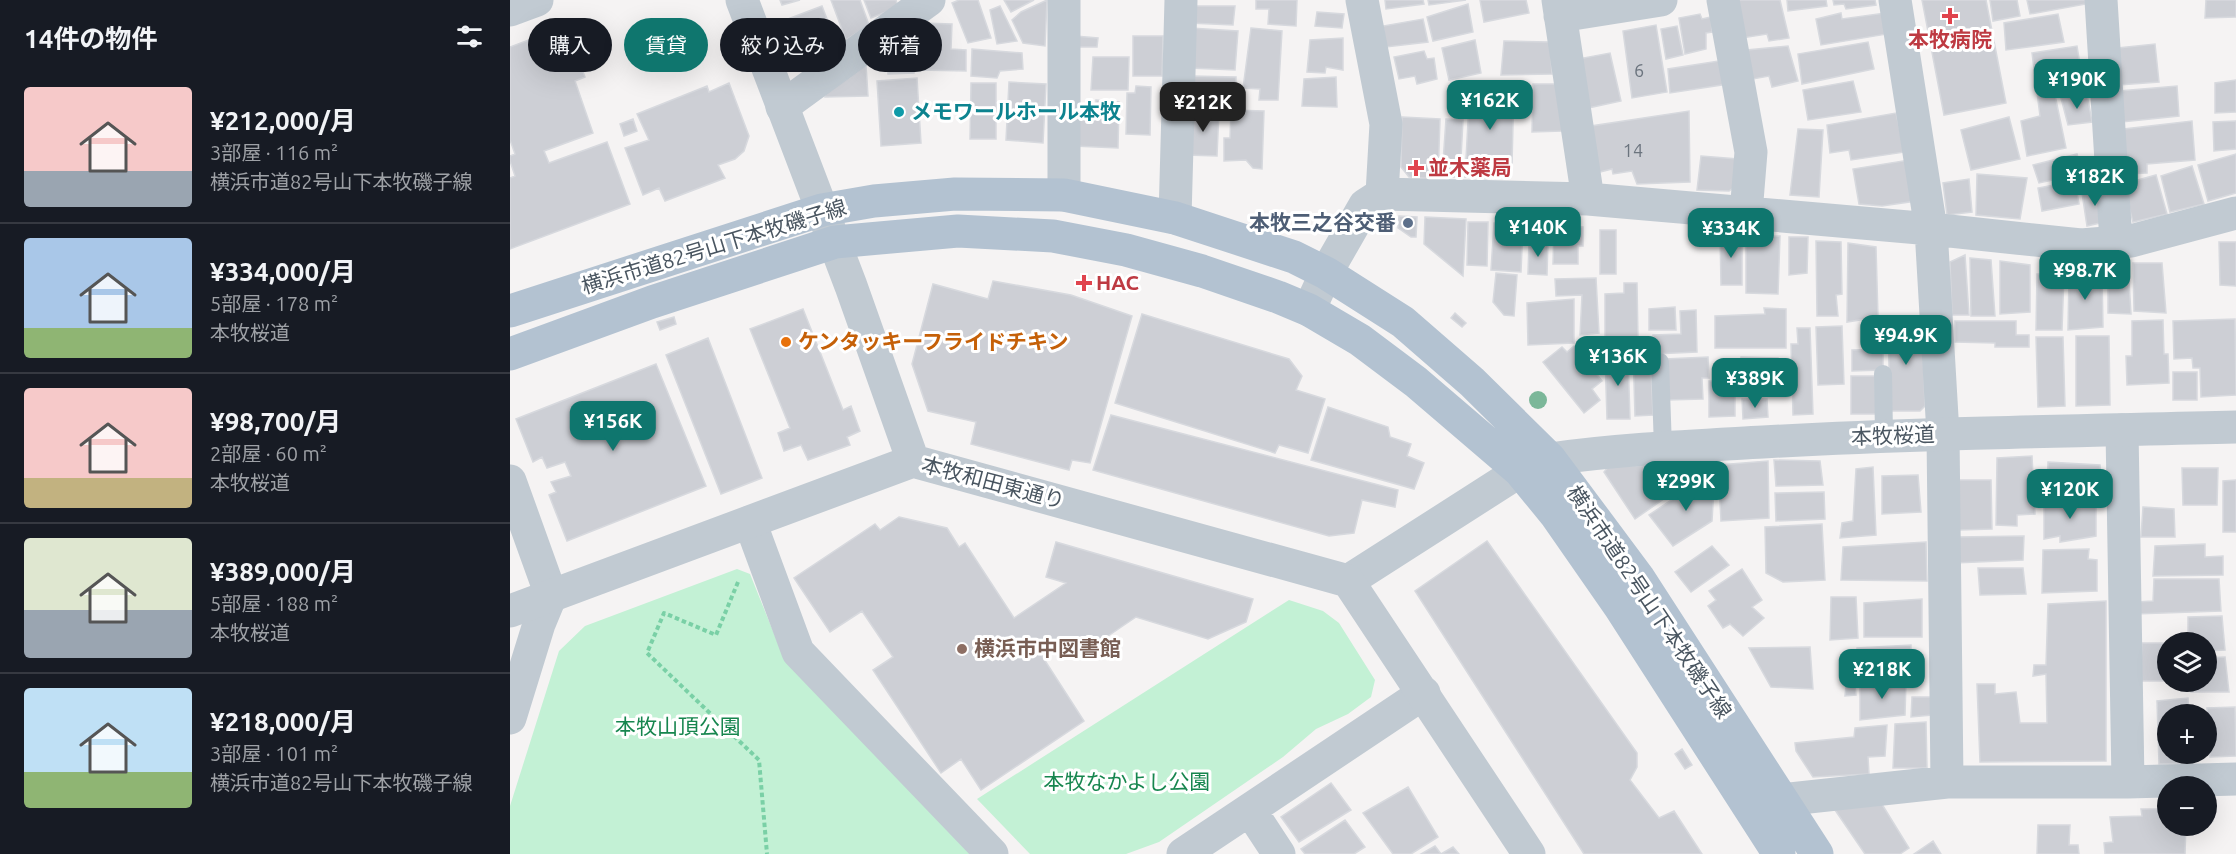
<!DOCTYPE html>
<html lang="ja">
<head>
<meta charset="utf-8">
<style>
  :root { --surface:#171b24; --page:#20242c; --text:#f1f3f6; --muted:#9ea1a6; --line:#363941; --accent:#0f766e }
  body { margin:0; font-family:Ubuntu,"Noto Sans JP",sans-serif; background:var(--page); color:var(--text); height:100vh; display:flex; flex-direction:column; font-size:22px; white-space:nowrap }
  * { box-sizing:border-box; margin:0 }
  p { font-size:20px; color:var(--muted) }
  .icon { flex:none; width:33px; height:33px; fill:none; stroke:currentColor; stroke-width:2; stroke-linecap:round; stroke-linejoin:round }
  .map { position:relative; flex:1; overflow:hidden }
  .side { display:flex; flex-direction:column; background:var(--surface); width:510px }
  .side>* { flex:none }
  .banner { position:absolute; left:18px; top:18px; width:570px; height:54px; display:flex; gap:12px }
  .tools { position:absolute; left:1647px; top:632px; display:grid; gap:12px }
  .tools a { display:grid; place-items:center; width:60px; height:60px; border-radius:50%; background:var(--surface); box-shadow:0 6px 24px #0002; font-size:30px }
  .price { position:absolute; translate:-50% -51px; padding:0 14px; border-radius:12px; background:var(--accent); color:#fff; font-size:20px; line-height:39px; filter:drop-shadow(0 2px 3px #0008) }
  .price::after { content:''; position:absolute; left:50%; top:36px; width:18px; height:14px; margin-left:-9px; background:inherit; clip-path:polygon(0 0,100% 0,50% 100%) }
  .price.current { background:#222; color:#fff }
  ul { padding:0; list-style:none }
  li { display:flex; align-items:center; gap:18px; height:150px; padding:0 24px }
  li+li { border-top:2px solid var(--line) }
  li span { display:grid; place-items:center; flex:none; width:168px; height:120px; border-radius:6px; color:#555 }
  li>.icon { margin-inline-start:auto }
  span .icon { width:72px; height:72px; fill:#fffc; stroke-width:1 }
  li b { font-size:26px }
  h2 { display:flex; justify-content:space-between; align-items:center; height:72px; padding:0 24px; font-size:26px }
  .tag { padding:0 21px; border-radius:27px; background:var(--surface); box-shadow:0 6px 24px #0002; font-size:21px; line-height:54px }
  .tag.current { background:var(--accent); color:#fff }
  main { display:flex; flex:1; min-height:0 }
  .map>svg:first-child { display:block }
  .green { fill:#c3f1d5 }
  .building { fill:#cdcfd5; stroke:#d7d9de; stroke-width:1.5 }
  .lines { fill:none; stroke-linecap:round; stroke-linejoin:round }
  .path { stroke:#7ad0a6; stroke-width:4; stroke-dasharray:4.5 3; stroke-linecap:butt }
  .service { stroke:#c1cad2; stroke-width:18 }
  .minor { stroke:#c1cad2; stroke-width:33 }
  .tertiary { stroke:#c1cad2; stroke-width:33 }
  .primary { stroke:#b3c2d1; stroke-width:33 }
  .tree { fill:#7bb799 }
  .health-dot { fill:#e0444e; stroke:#fff; stroke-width:2 }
  .culture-dot { fill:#0f9aa8; stroke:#fff; stroke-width:2 }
  .service-dot { fill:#5c6f8a; stroke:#fff; stroke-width:2 }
  .food-dot { fill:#e8710a; stroke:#fff; stroke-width:2 }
  .education-dot { fill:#8d6e63; stroke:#fff; stroke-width:2 }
  .labels { text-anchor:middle; stroke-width:6; stroke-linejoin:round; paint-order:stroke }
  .number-label { font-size:18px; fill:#6b747e }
  .health-label { font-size:21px; font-weight:bold; fill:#be3a42; stroke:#fff; text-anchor:start }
  .culture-label { font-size:21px; font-weight:bold; fill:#0d838f; stroke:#fff; text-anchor:start }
  .service-label { font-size:21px; font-weight:bold; fill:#4e5e75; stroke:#fff; text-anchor:end }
  .street-label { font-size:21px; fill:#4a5661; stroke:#fff }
  .food-label { font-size:21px; font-weight:bold; fill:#c56008; stroke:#fff; text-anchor:start }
  .education-label { font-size:21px; font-weight:bold; fill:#785e54; stroke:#fff; text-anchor:start }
  .park-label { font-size:21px; fill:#17864f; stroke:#fff }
</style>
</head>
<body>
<main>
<section class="side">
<h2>14件の物件<svg class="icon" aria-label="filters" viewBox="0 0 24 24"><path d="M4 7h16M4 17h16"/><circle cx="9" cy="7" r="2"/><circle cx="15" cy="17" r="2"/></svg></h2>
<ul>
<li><span style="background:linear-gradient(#f6c9c9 70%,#9aa5b1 0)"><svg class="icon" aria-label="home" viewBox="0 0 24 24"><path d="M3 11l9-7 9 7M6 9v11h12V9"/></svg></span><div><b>¥212,000/月</b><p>3部屋 · 116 m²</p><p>横浜市道82号山下本牧磯子線</p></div></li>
<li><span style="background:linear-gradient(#a9c7e8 75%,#8fb573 0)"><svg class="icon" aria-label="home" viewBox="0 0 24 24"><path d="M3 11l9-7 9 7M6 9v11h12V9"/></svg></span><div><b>¥334,000/月</b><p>5部屋 · 178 m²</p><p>本牧桜道</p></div></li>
<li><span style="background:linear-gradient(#f6c9c9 75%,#c2b280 0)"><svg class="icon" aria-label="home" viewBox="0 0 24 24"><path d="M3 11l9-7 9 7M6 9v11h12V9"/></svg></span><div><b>¥98,700/月</b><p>2部屋 · 60 m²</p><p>本牧桜道</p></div></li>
<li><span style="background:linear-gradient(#dfe7d0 60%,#9aa5b1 0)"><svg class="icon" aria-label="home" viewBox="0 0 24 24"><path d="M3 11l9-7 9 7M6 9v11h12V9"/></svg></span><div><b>¥389,000/月</b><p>5部屋 · 188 m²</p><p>本牧桜道</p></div></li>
<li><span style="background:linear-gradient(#bfe0f5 70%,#8fb573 0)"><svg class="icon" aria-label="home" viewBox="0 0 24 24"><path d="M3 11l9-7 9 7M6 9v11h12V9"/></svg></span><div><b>¥218,000/月</b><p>3部屋 · 101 m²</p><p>横浜市道82号山下本牧磯子線</p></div></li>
</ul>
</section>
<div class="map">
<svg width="1726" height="854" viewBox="0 0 1726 854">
  <rect width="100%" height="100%" fill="#f5f3f3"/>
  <!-- green -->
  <path class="green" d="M227,569L240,574L271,651L460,854H0V806L49,651L75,626Z
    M779,600L813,611L829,623L865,680L861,697L838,714L806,729L773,757L649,842L616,854H520L467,799Z"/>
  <!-- building -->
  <path class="building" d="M270,0H290L272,5Z
    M321,0H350L359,25L336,40Z
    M354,0H386L388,7L361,18Z
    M449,0H468L481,38L458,43L442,3Z
    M494,0H524L501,12Z
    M537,0L535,46L513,43L502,20L511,12Z
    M746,0H787L786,26L758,24L759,9H746Z
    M875,0H913L914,4L876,9Z
    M918,0H956L919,5Z
    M970,0H1016L1019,13L974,22Z
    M1226,0H1270L1279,38L1259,41L1257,34L1232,38Z
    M1277,0H1316L1317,6L1278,11Z
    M1323,0H1365L1366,5L1336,9L1334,4L1324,5Z
    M1412,0H1476L1496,103L1434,115Z
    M1480,0H1507L1510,16L1483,21Z
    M1517,0H1575L1576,4L1520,14Z
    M1696,0H1726V17L1695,18Z
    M958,4L963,32L923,41L917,17Z
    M312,6L327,45L293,58L278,19Z
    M490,6L507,41L487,44L480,10Z
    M680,6H725L723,25L679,23Z
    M807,12L834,14L832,28L805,26Z
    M1331,13L1332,19L1375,13L1377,34L1311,45L1306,19Z
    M1190,14L1192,19L1201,17L1202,32L1196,33V49L1175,54L1169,18Z
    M1548,14L1554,42L1496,50L1494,23Z
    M913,19L918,42L876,47L873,26Z
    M411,23L442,24L441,49L456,50V71L410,70Z
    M1146,25L1157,92L1122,98L1113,31Z
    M56,26L75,77L65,81L83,133L34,151L39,163L97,142L120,204L0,249V178L5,176L0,161V156L5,154L0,140V47Z
    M1167,26L1173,55L1156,59L1151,29Z
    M680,28L728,31L725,70L680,68Z
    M741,28L772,31L768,100H749L750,89L733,88Z
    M565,36L588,38L587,47H565Z
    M623,36H653L652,76H623Z
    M833,38V70L816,67L815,73L797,72L800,40Z
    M965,40L971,73L939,80L932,48Z
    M994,41L1040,42L1042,74L991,75Z
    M1358,42L1364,69L1292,84L1288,54Z
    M1645,44L1649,82L1609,85L1608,48Z
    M1278,46L1288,81L1262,87L1259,76L1243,79L1237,50Z
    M1567,46L1574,89L1545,95L1556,148L1517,156L1511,121L1530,116L1522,53Z
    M404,48V73L378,74L377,49Z
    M462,49L512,53L513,69L490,71L487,78L461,76Z
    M914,51L917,59L924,58L927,79L907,84L905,76L889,79L884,57Z
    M1100,53L1111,101L1078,108L1068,59Z
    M583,57H619L618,90H581Z
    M1215,60L1218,84L1160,93L1158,69Z
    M356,65L358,96L315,97L316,83Z
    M682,76L726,77L725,105L683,103Z
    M826,77L827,107L792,106L794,79Z
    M407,78L411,143L371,146L367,81Z
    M1726,80V112L1705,113V83Z
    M1343,81L1351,112L1298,120L1293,90Z
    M499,82L536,84L533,143L496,140Z
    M219,83L239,136L234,151L225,159L208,165L215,178L155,201L149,188L133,195L115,148L139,140L127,114L197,86L199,92Z
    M461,83H486V139H460Z
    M1023,84H1051L1052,131L1022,132Z
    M960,85L1004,86L1002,164L995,173L979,174L978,179L955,177Z
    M626,86L641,87L640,135L616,134L617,93H625Z
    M1667,86L1669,116L1612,122L1609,91Z
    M1577,94L1582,122L1558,125L1551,98Z
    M586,100L609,102L608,148L564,146L565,111H575V105L586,106Z
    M678,110L709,111L707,156L676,155Z
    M721,110L754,111L752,169L743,168L736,160L714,161V138H720Z
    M1179,111L1180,182L1127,184L1122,171L1103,174L1102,169L1086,173L1081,126Z
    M1386,113L1395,152L1341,160L1339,150L1320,153L1317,125Z
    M892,117L930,119L928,179L899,177L891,167Z
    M1499,117L1510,159L1461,170L1451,130Z
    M123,119L127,131L114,136L110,124Z
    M936,119L953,120L950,177H932Z
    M1682,121L1685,160L1637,164V173L1616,174L1614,129Z
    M1726,121V149L1704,151L1703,122Z
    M1288,129L1313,130L1309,197L1280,195Z
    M1567,154L1572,174L1529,183L1523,165Z
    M1726,154V193L1698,201L1688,165Z
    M1191,156L1228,159L1227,185L1219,191L1187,190Z
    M1399,160L1406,201L1372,206L1349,204L1343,169Z
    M1682,166L1694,204L1660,212L1651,176Z
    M1467,174L1517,178L1510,219L1466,215Z
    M1646,175L1657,214L1623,222L1613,184Z
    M1459,179L1462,212L1437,215L1433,183Z
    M1565,181L1569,204L1532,211L1528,188Z
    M1594,189L1599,221L1577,226L1572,193Z
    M889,216L907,217L906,237H901L888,228Z
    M915,217L956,219L953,276L914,244Z
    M958,222H978L977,266L957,265Z
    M984,223L1013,225L1011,272L981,270Z
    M1044,226L1073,227V246H1068V264H1043Z
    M1090,230H1106V274H1090Z
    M1232,233V285H1211L1210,234Z
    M1270,236L1268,294L1236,293V237Z
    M1279,237H1298L1297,273L1279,275Z
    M1019,241H1038L1037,275L1018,274Z
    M1306,241L1331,242L1332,294L1326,295L1328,316H1307Z
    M1709,242H1726V286L1710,285Z
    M1338,243L1366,247L1368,317L1337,322Z
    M1455,255L1459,315H1442L1440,262Z
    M1460,258L1481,260L1485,316H1461Z
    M1490,261L1520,265V312L1490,314Z
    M1623,263H1652L1656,313L1624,311Z
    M1618,265L1621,314L1598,313V268Z
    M986,273L1007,275L1004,316L994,315L983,302Z
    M1592,273L1593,327L1558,330L1559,274Z
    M1527,274H1554L1552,330H1526Z
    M1086,278L1089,333L1070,335L1072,295L1046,296L1045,279Z
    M483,281L561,295L622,316L580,463L562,460L559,470L461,444L466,422L418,411L402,364L423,284L478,299Z
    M1114,283H1127L1128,339H1095V294L1114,293Z
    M1064,299V343L1018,345L1017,303Z
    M1165,307L1166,330H1139V309Z
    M1254,308L1276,309V348H1205V316L1255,314Z
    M293,309L333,410L341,406L350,431L337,437L340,445L298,460L291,445L274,451L268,433L280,428L240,329Z
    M1186,310L1187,352L1144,354L1143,335L1171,334L1170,311Z
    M945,313L956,323L952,327L941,318Z
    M632,314L779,359L792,376L786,390L815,399L798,453L769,445L765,453L605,403Z
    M164,317L166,324L150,330L147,322Z
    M1725,319L1726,395L1691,397L1690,368H1683L1682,358L1664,359L1663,321Z
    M1412,320L1415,406L1410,411H1380L1378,321Z
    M1653,320L1654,354H1658L1659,383L1617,385L1616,356H1622V321Z
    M1445,321H1506V335H1519V347H1485V343L1445,342Z
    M1332,326L1334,384L1308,385L1306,327Z
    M1287,328H1300L1303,414L1283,415L1281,344H1288Z
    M1566,336H1599L1600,405L1566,406Z
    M1526,337H1553L1555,406L1528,407Z
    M198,338L252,478L211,494L156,355Z
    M1064,346L1092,381L1082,389L1090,400L1074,413L1033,362L1052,347L1057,352Z
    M1140,347L1143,415L1125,416L1123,348Z
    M1373,349V370L1342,371V350Z
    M1118,355L1120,419H1097L1095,356Z
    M1198,357L1199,378H1192L1193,399L1157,400L1155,359Z
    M1231,357L1268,358L1267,391L1230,390Z
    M146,364L196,486L57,541L39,495L46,492L41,482L61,476L55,462L37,468L32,457L23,462L6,419Z
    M1663,372H1687V400H1663Z
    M1341,376H1365L1366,414H1341Z
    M1199,381H1225V416L1199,417Z
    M1232,399H1257L1258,417L1233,419Z
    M818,407L878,427L880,437L901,444L897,456L914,463L904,489L801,460Z
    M601,415L888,490L885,507L852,500L844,533L819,536L583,470Z
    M1522,456L1525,514L1507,515V526L1486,525L1487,458Z
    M1264,460L1310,461L1313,485L1266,486Z
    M1258,461L1259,518L1211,521L1208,465Z
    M1538,462L1590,465L1592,493L1537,497Z
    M1166,465L1181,480L1125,519L1094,472L1099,466Z
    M1363,467L1366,535L1330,538L1332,523L1343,521L1346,469Z
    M1672,468H1708L1707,505H1673Z
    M1408,475L1411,512L1372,514V476Z
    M1197,476L1204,487L1202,521L1163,546L1139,515Z
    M1448,480H1481L1482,529L1449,530Z
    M1726,480V532H1713V481Z
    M1314,492L1315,519L1266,521L1265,493Z
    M1586,501V536L1550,542V536L1534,539V503Z
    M1633,507L1664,509L1665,537H1631Z
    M389,517L437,528L449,547L455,543L504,618L556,583L536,577L546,542L743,599L736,622L698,639L626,617L570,655L558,638L532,656L574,721L471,790L451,759L431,773L363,670L383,657L352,611L320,632L284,578L365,524L370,530Z
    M1312,524L1315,580L1273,582L1256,573L1255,527Z
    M1514,536L1513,560L1445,563L1447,537Z
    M977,541L1127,753V767L1120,780L1149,818L1164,811L1192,854H1074L905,591Z
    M1416,542L1417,581L1331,580L1333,547Z
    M1695,544V557L1713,556V575L1643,576L1645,546Z
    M1202,546L1219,565L1181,592L1165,572Z
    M1579,549L1578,559L1587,560V591L1532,593L1533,550Z
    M1468,568H1513L1516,594L1470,595Z
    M1232,569L1252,600L1242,607L1254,618L1233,636L1220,624L1213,628L1198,606L1206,600L1199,591Z
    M1644,579H1709L1711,611L1625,614L1626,602L1643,601Z
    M1321,597H1346L1348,638L1320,640Z
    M1412,599V637H1354V603Z
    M1596,601V761L1470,762L1467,684H1485V694L1506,692L1510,723H1537L1536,674L1523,676L1524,665H1536L1538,604Z
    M1712,616L1715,650L1696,651V642H1678V617Z
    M1632,643H1658V681H1630Z
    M1401,645V662H1413L1414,674L1347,676V648Z
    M1300,647L1303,689L1261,687L1239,648Z
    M1715,657L1719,692H1681L1680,681H1696V658Z
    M1396,681L1395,715L1350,720V683Z
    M1345,683L1346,695L1335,696L1336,685Z
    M1402,697H1422V715L1401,717Z
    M1678,698L1679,714H1658V753H1683L1684,763L1649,764L1647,701Z
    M1725,707L1726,756L1700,757L1697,708Z
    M1416,722L1417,768H1383L1385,724Z
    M1377,725L1375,756L1358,757L1359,774L1303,777L1286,751L1285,743L1344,737L1345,728Z
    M1172,749L1182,765L1175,769L1165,754Z
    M821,783L841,810L789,842L771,817Z
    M898,787L928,837L901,854H883L853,813Z
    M1696,796H1704L1703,821H1696Z
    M1370,801L1399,848L1390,854H1355L1323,807Z
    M1631,809H1658V825H1676L1675,854H1595L1594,843L1603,842L1600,817L1632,816Z
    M835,820L855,847L844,854H795L791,849Z
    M1528,825H1560L1559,845H1568L1569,854H1527Z
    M1423,841L1431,854H1404Z
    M925,846L931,854L943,847L949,854H911Z"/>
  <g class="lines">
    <!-- path -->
    <path class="path" d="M228,582L206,635L154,613L137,653L249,760L257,854"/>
    <!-- service -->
    <path class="service" d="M1150,362L1153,448
      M1373,374L1374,435"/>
    <!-- minor -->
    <path class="minor" d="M852,0L876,124L872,194
      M1048,0L1078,199
      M1213,0L1241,152L1236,213
      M1385,0L1421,229L1433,434L1437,782
      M1591,0L1606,242
      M1050,16L1151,0
      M272,107L419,0
      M554,195V0
      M665,218L671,0
      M799,310L816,273L855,205L872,194L1078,199L1421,229L1571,245L1621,241L1726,213
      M1612,430L1618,782
      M0,481L41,595L29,624L0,718
      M240,522L288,652L482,854
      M838,581L1010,471L1036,461
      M1271,800L1437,782H1618L1726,779
      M740,810L769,854
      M673,854L914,693"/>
    <!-- tertiary -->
    <path class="tertiary" d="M232,0L341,286L403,461
      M0,10L27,0
      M1040,459C1111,449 1182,446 1253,442C1411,433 1568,431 1726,427
      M0,611L403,461L838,581L1019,854"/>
    <!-- primary -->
    <path class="primary" d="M0,311L312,210L364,201L445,194L554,195L665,218L784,257L816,273L893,322L962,382L1040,459L1128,577L1307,854
      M0,354L142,302L325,242L448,231L543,236L616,250L692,271L768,297L799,310L850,340L906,382L1010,471L1046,515L1110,607L1269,854"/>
  </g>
  <!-- trees -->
  <circle class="tree" cx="1028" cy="400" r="9"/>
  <!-- markers -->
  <g class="health-dot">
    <path d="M1437 7h6v6h6v6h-6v6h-6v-6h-6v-6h6z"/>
    <path d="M903 159h6v6h6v6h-6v6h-6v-6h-6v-6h6z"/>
    <path d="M571 274h6v6h6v6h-6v6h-6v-6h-6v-6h6z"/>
  </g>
  <circle class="culture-dot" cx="389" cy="112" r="6"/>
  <circle class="service-dot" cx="898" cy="223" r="6"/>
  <circle class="food-dot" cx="276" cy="342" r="6"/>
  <circle class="education-dot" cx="452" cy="649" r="6"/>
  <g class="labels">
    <!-- number labels -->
    <g class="number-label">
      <text x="1129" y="77">6</text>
      <text x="1123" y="157">14</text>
    </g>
    <!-- health labels -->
    <g class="health-label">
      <text x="1440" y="47" text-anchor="middle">本牧病院</text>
      <text x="918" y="175">並木薬局</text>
      <text x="586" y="290">HAC</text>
    </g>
    <!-- culture labels -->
    <g class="culture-label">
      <text x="401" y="119">メモワールホール本牧</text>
    </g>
    <!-- service labels -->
    <g class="service-label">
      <text x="886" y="230">本牧三之谷交番</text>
    </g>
    <!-- street labels -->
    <g class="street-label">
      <text transform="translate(204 247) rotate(-17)" y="7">横浜市道82号山下本牧磯子線</text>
      <text transform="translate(1383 436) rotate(-2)" y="7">本牧桜道</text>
      <text transform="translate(483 483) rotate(15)" y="7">本牧和田東通り</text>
      <text transform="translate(1139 602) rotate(56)" y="7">横浜市道82号山下本牧磯子線</text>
    </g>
    <!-- food labels -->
    <g class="food-label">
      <text x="288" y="349">ケンタッキーフライドチキン</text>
    </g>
    <!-- education labels -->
    <g class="education-label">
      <text x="464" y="656">横浜市中図書館</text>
    </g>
    <!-- park labels -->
    <g class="park-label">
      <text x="168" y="734">本牧山頂公園</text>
      <text x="617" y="789">本牧なかよし公園</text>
    </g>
  </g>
</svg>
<div class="tools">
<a><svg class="icon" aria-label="layers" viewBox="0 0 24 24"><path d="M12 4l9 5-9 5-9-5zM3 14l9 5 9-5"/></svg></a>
<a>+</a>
<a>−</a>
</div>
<b class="price" style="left:1567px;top:110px">¥190K</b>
<b class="price" style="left:980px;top:131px">¥162K</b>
<b class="price current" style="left:693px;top:133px">¥212K</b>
<b class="price" style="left:1585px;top:207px">¥182K</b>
<b class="price" style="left:1028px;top:258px">¥140K</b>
<b class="price" style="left:1221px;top:259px">¥334K</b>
<b class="price" style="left:1575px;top:301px">¥98.7K</b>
<b class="price" style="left:1396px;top:366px">¥94.9K</b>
<b class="price" style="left:1108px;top:387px">¥136K</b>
<b class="price" style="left:1245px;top:409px">¥389K</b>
<b class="price" style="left:103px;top:452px">¥156K</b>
<b class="price" style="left:1176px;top:512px">¥299K</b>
<b class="price" style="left:1560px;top:520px">¥120K</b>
<b class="price" style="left:1372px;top:700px">¥218K</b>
<div class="banner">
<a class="tag">購入</a>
<a class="tag current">賃貸</a>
<a class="tag">絞り込み</a>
<a class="tag">新着</a>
</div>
</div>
</main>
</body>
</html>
